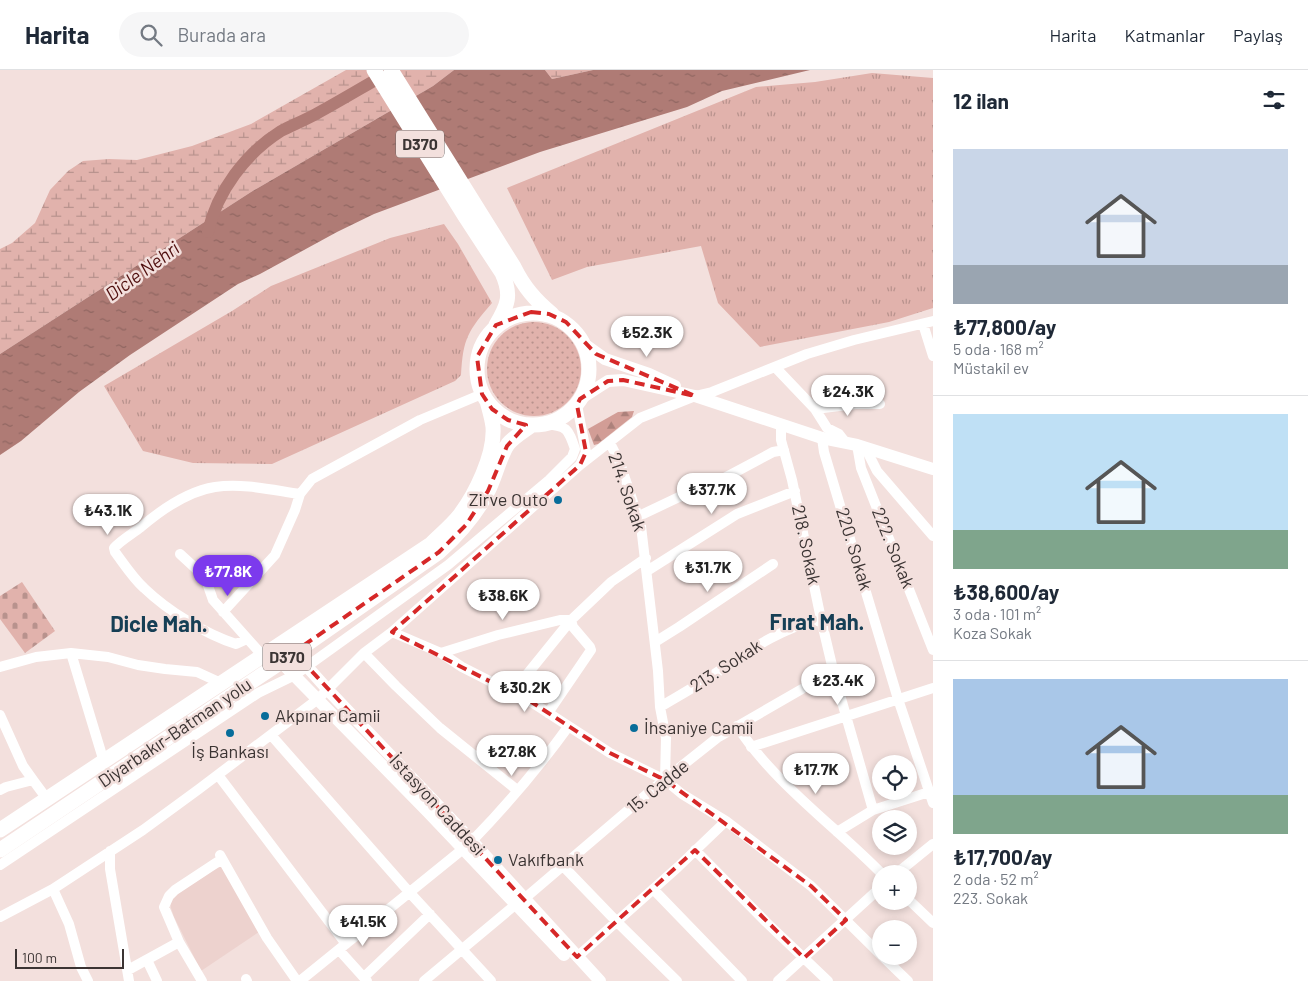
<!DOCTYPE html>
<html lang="tr">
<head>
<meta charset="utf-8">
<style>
  :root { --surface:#fff; --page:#f6f6f7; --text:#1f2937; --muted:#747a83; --line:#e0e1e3; --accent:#7c3aed }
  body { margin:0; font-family:Barlow,sans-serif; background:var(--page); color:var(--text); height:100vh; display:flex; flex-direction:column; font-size:19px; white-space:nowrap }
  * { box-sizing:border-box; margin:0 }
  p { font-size:16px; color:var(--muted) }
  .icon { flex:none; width:28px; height:28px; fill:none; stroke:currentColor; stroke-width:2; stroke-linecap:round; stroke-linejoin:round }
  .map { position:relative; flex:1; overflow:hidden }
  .drawer { display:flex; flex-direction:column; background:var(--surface); width:375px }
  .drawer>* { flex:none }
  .tools { position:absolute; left:872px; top:685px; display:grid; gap:10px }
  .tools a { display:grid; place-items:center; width:45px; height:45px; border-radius:50%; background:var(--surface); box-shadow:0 2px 8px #0003; font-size:25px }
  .scale { position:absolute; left:15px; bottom:12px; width:109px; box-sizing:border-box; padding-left:5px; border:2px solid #3b3433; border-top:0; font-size:14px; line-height:18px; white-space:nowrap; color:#3b3433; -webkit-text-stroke:4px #f3e0dd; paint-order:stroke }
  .price { position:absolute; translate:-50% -42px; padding:0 11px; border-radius:18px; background:#fff; color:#222; font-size:16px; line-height:32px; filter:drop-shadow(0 1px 2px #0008) }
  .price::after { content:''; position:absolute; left:50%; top:30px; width:15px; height:11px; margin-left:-8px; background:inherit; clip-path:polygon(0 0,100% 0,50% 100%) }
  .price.current { background:var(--accent); color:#fff }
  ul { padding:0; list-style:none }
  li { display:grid; align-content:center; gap:10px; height:265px; padding:0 20px }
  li+li { border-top:1px solid var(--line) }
  li span { display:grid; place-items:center; height:155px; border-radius:0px; color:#555 }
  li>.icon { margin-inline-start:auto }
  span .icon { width:90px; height:90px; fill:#fffc; stroke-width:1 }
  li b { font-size:21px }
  h2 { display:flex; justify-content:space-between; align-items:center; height:60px; padding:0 20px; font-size:21px }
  header { display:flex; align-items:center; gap:30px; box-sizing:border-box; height:70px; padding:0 25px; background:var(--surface); border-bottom:1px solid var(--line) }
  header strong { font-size:24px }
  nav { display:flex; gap:28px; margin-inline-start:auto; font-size:18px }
  .search { width:350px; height:45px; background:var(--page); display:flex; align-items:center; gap:12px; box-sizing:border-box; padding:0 18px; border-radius:28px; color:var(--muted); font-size:19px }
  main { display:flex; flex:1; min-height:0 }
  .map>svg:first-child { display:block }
  .built { fill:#edd2ce }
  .grass { fill:url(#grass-dots) }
  .forest { fill:url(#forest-firs) }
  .wetland { fill:url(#wetland-marsh) }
  .cemetery { fill:url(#cemetery-stones) }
  .park { fill:url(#park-tufts) }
  .water { fill:url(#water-ripples) }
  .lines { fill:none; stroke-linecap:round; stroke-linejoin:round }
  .river { stroke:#af7b75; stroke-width:12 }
  .minor { stroke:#fff; stroke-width:10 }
  .major { stroke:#fff; stroke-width:12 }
  .highway { stroke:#fff; stroke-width:15 }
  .marked { fill:none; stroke:#d62828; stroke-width:4; stroke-dasharray:10 6; stroke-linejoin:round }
  .poi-dot { fill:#076d9a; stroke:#f3e0dd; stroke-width:2 }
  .labels { text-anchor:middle; stroke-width:5; stroke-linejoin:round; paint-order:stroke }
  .shield { fill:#f3e0dd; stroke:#726866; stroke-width:1 }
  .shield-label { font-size:16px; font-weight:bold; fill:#3b3433 }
  .street-label { font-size:18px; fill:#3b3433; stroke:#f3e0dd }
  .poi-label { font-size:18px; fill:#3b3433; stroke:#f3e0dd; text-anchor:start }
  .water-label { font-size:19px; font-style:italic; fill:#4f0e0d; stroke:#f3e0dd }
  .district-label { font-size:22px; font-weight:bold; fill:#163f55; stroke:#f3e0dd }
</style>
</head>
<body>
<header>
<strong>Harita</strong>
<div class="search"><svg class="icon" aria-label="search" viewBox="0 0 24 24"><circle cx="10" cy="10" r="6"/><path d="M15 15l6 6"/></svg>Burada ara</div>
<nav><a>Harita</a><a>Katmanlar</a><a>Paylaş</a></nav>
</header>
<main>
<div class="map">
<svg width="933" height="911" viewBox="0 0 933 911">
  <defs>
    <pattern id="grass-dots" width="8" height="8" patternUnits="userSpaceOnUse" patternTransform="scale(1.25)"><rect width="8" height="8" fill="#e1b2ac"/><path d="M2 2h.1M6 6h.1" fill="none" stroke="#b8928d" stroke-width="1.8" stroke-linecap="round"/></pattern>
    <pattern id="forest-firs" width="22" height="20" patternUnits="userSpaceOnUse" patternTransform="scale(1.25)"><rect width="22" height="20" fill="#d29d96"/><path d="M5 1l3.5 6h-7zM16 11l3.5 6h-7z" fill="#ac817b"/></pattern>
    <pattern id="wetland-marsh" width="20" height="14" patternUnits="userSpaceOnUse" patternTransform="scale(1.25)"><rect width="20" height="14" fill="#e1b2ac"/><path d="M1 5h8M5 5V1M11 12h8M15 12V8" fill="none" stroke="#b8928d"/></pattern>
    <pattern id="cemetery-stones" width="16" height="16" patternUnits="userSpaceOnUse" patternTransform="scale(1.25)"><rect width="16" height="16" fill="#e1b2ac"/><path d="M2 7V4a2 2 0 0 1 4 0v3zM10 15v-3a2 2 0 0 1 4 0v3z" fill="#b8928d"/></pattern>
    <pattern id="park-tufts" width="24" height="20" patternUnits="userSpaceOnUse" patternTransform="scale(1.25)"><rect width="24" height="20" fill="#e1b2ac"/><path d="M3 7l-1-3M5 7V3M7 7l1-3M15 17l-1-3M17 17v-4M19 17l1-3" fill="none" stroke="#b8928d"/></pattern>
    <pattern id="water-ripples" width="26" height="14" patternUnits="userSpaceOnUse" patternTransform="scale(1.25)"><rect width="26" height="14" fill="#af7b75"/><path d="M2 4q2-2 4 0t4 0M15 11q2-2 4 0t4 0" fill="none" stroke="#906661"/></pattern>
  </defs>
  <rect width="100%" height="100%" fill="#f3e0dd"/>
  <!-- built -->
  <path class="built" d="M222,796L259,862L201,901L174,847L171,838L170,829L212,801Z"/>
  <!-- grass -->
  <path class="grass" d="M487 299a47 47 0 1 1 94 0a47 47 0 1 1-94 0Z"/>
  <!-- forest -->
  <path class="forest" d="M634,341L632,347L598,374L594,375L588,359L618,342Z"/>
  <!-- wetland -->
  <path class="wetland" d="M346,0H454L433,16L251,122L0,284V179L12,173L35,153L50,120L68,101L83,91L109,89L137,90L192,76L251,54Z
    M545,0H593L552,9Z"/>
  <!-- cemetery -->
  <path class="cemetery" d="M22,512L55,561L25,583L0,549V526Z"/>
  <!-- park -->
  <path class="park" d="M872,3L933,8V238L889,252L760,277L718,233L701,176L587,197L552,210L507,118L756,17L815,12Z
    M444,154L458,174L492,233C468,261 463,268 461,305L455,311L272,394L193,393L143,381L104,316L232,241L271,216L390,168Z"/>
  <!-- water -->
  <path class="water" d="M454,0H545L552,9L593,0H810L722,21L687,37L540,82L374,144L337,162L260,204L238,214L130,285L79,322L21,371L0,385V284L251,122L433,16Z"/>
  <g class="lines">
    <!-- river -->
    <path class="river" d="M208,162C217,121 246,83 281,61C293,55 305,50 316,44C340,31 363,17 386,4"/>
    <!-- minor -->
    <path class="minor" d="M923,254L933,286
      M775,297L815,339L827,358L839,364L846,373
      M577,335L586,382L580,395
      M815,339L856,334H880
      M781,355V370L792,410L821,549L834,604L873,740
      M822,368L824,382L898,629L933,733
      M610,373L620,393L641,456L658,601L660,637L666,668L665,710
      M857,375L861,398L933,580
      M865,377L877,401L933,466
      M639,446L679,427L715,413L773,382L784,380
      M180,484L205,507L213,530L263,586
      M647,501L737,444L795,421
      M223,542L275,485L295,440L300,424L312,409L420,350L482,324
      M392,562L441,583L462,597L533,633L610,683L665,710L682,724L726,751L811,816L881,885
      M247,569L236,574C205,564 168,541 144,518C133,508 124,494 115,482L114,478C121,470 132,464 141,457C161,440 189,421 215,417C243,413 272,420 300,424
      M655,572L679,557L773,494
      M71,583L104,692
      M364,583L396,616L440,658L517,720
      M441,583L498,565L560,550H571L573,557L590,577L591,580L548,643
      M0,597L36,587L71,583L108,587L138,595L165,599L197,602L221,613
      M512,623L571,550L611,512L646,488
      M660,637C680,625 700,614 719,601C753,578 781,558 821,549
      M0,645L23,696L33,710
      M737,656C774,713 835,756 882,804
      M271,665L410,823L491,911
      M751,677L933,618
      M218,705L346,874
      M0,720L6,717L33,710L47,729
      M837,762L873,740L929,722
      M472,771C507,735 539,697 568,657
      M695,780L766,852L828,911
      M110,781V799L129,911
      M220,785L267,868L297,911
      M0,795L258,623L295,605L448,495L549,410L572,387L575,379C568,358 567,356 545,354
      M563,796L617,852L677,911
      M896,804L933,774
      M53,819L69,854L81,897L88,911
      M653,819L742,911
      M524,829L654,718L717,668L802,619
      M909,830L933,853
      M0,847L53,819L143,760L199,719L318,629L364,583L392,562L580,395L640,348L695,326L712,322L807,284L854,270L933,251
      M339,880L367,911
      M882,886L908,911
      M577,887L678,797L726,751
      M147,890L157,911
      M128,900L179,872
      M364,907L430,844
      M246,909L247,911
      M202,911L179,872L164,837L169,826L175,820L222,789
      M300,911L463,779
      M424,911L515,835
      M778,911L881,817"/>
    <!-- major -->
    <path class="major" d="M584,274L605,289L649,304L675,316
      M580,329L608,311L623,310L695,326L822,368L857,375L933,399
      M294,582L328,620L472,771L600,911
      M281,592L428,742L564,885"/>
    <!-- highway -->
    <path class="highway" d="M374,0L466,148L502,203C512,225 508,235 496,255
      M391,0L514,197C524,217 535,230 552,244
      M477 299a56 56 0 1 1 112 0a56 56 0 1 1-112 0Z
      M0,760L431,474C440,465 451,456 459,446C475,425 495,385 493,357C492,348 489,339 487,331
      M0,780L281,592L439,482C459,464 476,445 488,421C495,408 500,385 508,374C515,366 524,361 532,355"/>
  </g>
  <!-- marked area -->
  <path class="marked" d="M531,242L549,244L566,252L596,284L695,326L623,310L608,311L580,329L577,335L586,382L580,395L392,562L533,633L610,683L665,710L811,816L846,850L804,888L695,780L577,887L294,582L439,482L466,455L488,421L507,376L526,355L508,350L492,339L482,324L477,287L496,255Z"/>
  <!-- markers -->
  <g class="poi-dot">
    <circle cx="558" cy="430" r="5"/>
    <circle cx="265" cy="646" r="5"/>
    <circle cx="634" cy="658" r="5"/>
    <circle cx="230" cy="663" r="5"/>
    <circle cx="498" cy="790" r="5"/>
  </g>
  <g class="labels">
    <!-- shield labels -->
    <g class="shield">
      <rect x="396" y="60.5" width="48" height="27" rx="4"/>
      <rect x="263" y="573.5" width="48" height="27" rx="4"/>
    </g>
    <g class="shield-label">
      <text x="420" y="80">D370</text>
      <text x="287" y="593">D370</text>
    </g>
    <!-- street labels -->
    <g class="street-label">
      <text transform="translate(627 422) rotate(71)" y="6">214. Sokak</text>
      <text transform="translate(806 475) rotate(78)" y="6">218. Sokak</text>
      <text transform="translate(893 478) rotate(68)" y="6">222. Sokak</text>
      <text transform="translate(854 479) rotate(73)" y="6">220. Sokak</text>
      <text transform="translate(726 596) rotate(-33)" y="6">213. Sokak</text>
      <text transform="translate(175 663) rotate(-34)" y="6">Diyarbakır-Batman yolu</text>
      <text transform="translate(658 717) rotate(-39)" y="6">15. Cadde</text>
      <text transform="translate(437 735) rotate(47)" y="6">İstasyon Caddesi</text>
    </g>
    <!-- poi labels -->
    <g class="poi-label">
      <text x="548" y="436" text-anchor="end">Zirve Outo</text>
      <text x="275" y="652">Akpınar Camii</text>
      <text x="644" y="664">İhsaniye Camii</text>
      <text x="230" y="688" text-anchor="middle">İş Bankası</text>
      <text x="508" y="796">Vakıfbank</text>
    </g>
    <!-- water labels -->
    <g class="water-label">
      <text transform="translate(142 201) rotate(-36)" y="7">Dicle Nehri</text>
    </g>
    <!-- district labels -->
    <g class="district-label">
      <text x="817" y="560">Fırat Mah.</text>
      <text x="159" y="562">Dicle Mah.</text>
    </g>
  </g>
</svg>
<div class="tools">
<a><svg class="icon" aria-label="locate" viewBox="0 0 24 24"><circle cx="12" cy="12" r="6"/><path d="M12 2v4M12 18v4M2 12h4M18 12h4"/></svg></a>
<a><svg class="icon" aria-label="layers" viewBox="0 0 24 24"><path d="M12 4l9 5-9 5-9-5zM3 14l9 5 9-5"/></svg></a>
<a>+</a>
<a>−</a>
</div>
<div class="scale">100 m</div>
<b class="price" style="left:647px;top:288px">₺52.3K</b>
<b class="price" style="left:848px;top:347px">₺24.3K</b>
<b class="price" style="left:712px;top:445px">₺37.7K</b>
<b class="price" style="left:108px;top:466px">₺43.1K</b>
<b class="price" style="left:708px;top:523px">₺31.7K</b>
<b class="price current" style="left:228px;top:527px">₺77.8K</b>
<b class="price" style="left:503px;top:551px">₺38.6K</b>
<b class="price" style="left:838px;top:636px">₺23.4K</b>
<b class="price" style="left:525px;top:643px">₺30.2K</b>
<b class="price" style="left:512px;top:707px">₺27.8K</b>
<b class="price" style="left:816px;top:725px">₺17.7K</b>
<b class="price" style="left:363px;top:877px">₺41.5K</b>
</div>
<section class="drawer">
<h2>12 ilan<svg class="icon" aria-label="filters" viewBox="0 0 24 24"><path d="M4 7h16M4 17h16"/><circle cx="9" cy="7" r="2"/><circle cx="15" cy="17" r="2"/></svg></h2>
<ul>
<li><span style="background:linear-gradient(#c9d6e8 75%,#9aa5b1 0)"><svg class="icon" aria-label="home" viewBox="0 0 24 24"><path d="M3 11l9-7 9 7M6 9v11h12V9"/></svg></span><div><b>₺77,800/ay</b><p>5 oda · 168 m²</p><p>Müstakil ev</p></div></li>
<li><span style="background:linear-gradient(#bfe0f5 75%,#7fa58c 0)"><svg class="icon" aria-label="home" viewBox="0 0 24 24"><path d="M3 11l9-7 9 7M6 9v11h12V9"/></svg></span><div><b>₺38,600/ay</b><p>3 oda · 101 m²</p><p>Koza Sokak</p></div></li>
<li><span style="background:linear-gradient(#a9c7e8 75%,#7fa58c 0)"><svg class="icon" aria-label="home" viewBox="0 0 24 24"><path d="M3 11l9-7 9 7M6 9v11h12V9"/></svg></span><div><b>₺17,700/ay</b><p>2 oda · 52 m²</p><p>223. Sokak</p></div></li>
</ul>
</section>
</main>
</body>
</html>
